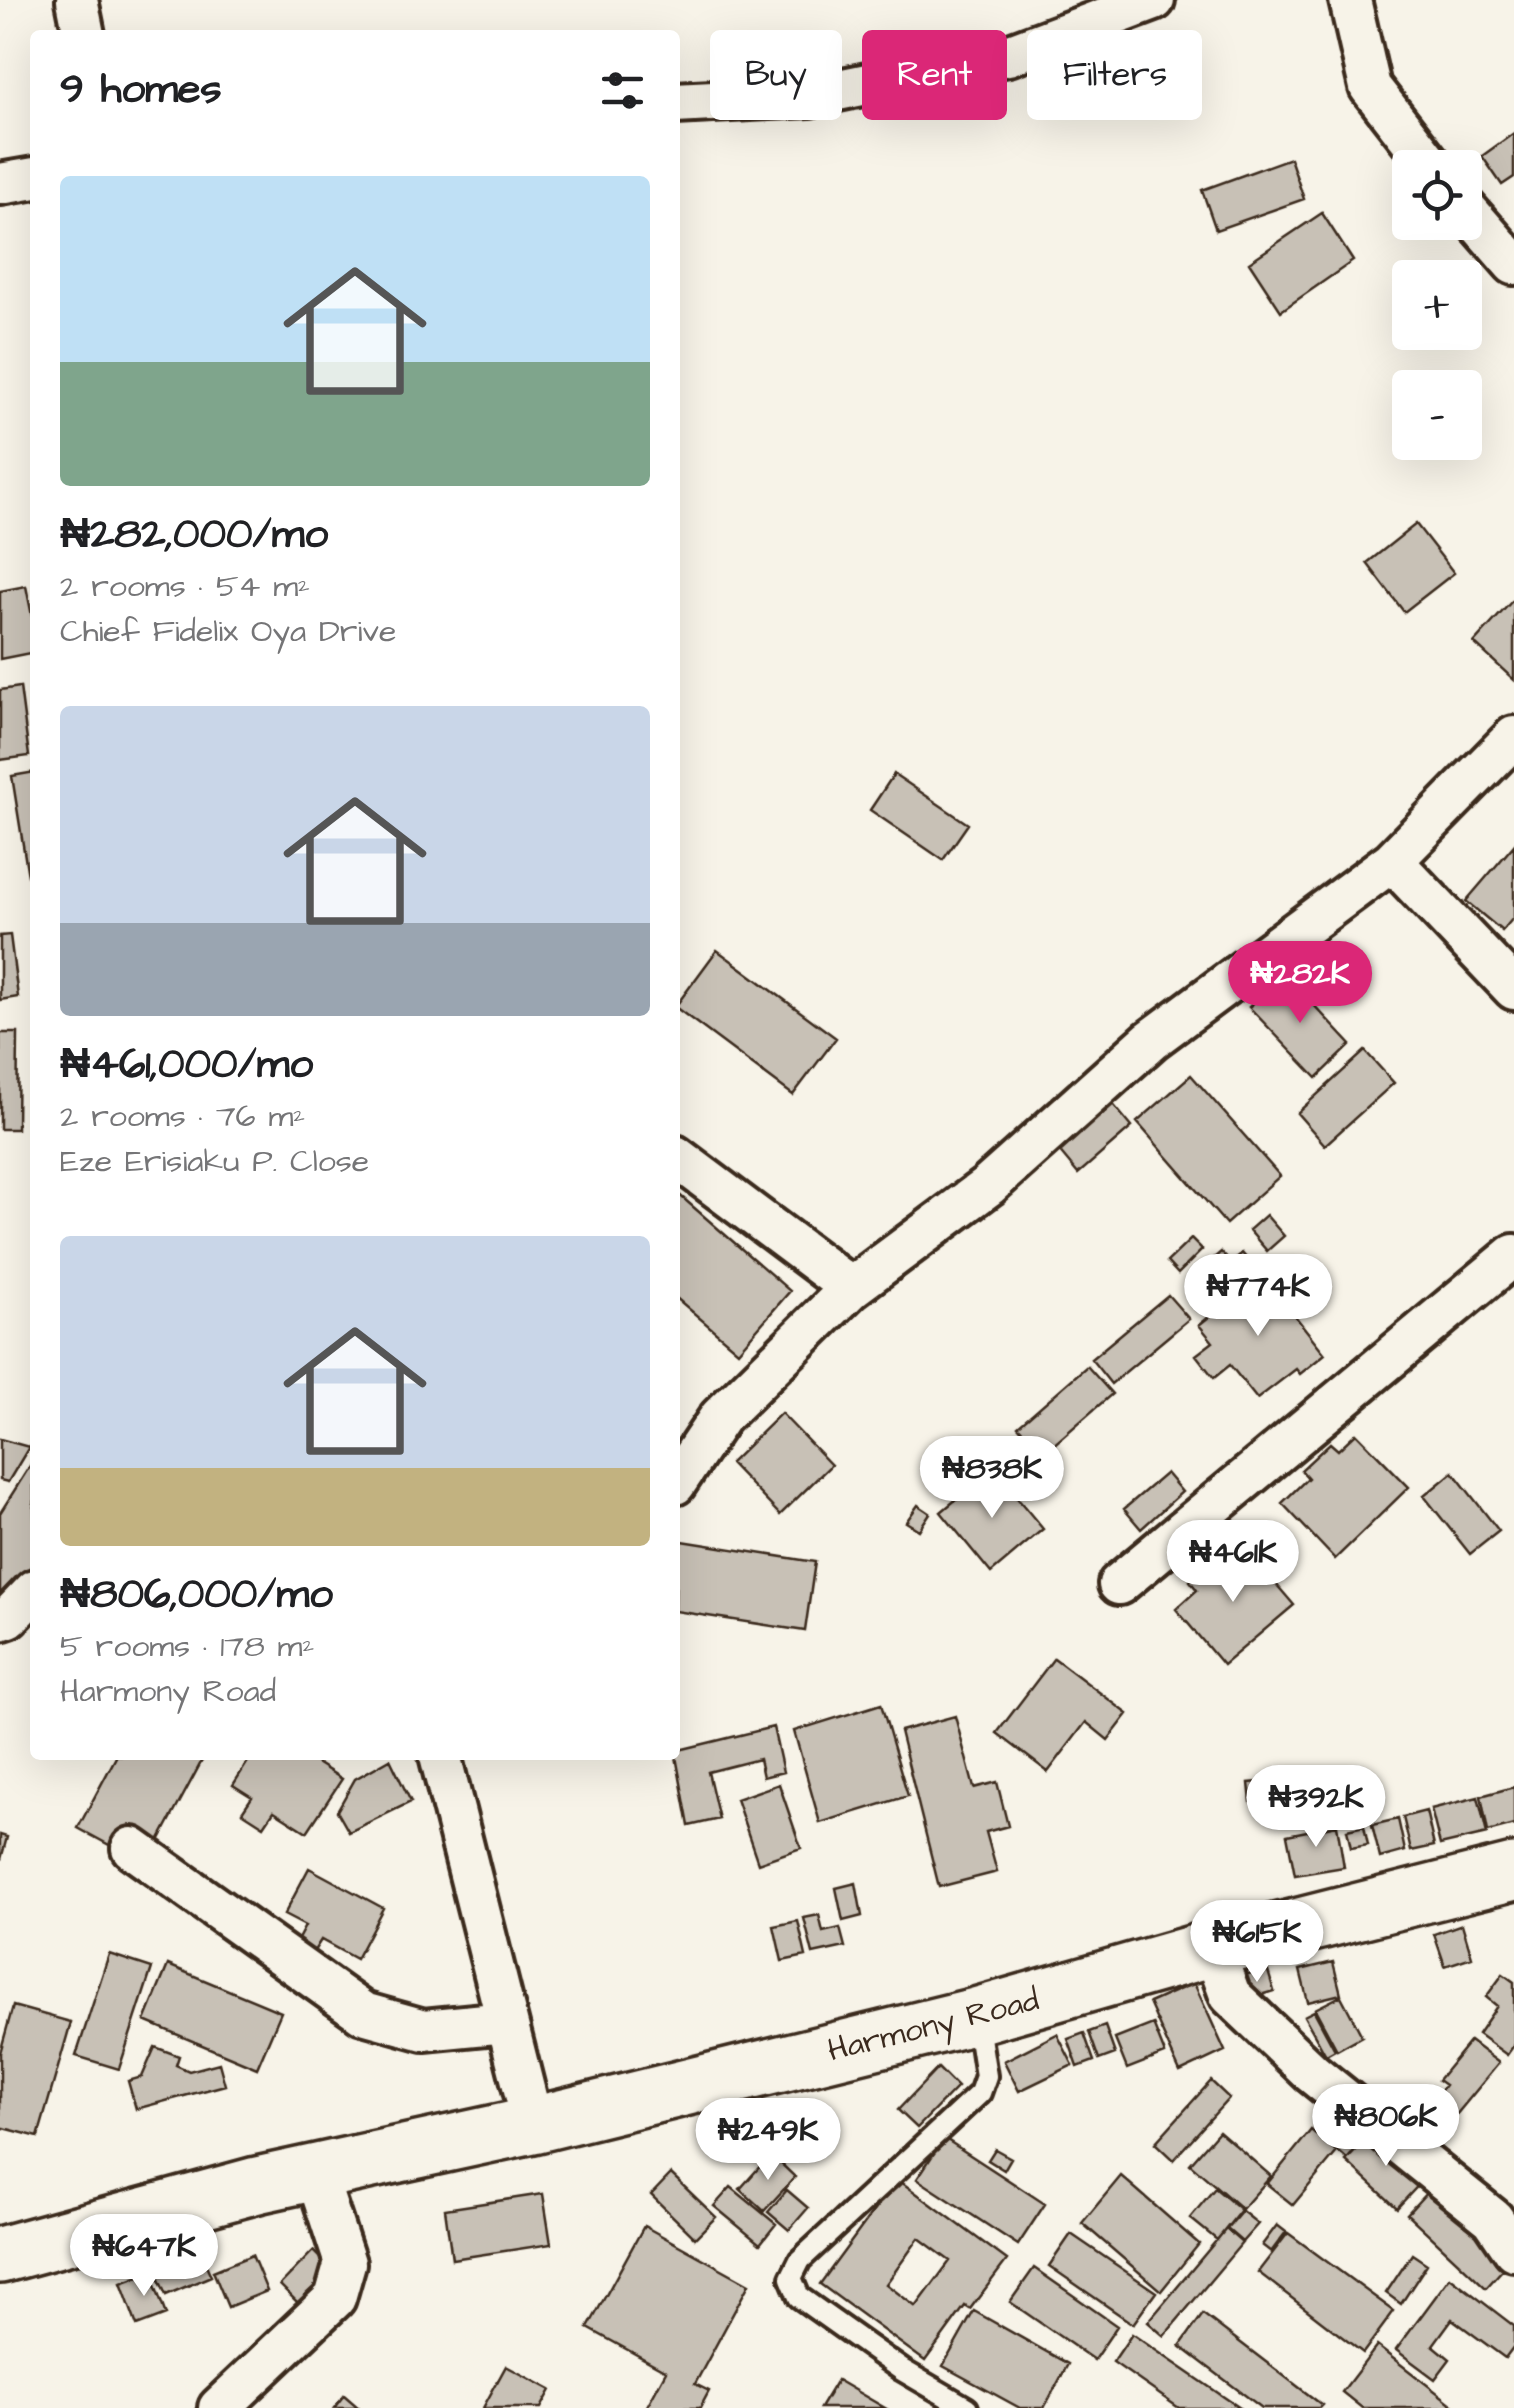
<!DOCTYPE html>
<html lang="en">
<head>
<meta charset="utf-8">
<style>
  :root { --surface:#fff; --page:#f2f2f2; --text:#202124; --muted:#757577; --accent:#db2777 }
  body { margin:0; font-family:"Architects Daughter",sans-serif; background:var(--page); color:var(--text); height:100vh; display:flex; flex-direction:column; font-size:38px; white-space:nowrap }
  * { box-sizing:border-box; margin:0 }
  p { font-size:32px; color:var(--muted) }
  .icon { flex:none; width:55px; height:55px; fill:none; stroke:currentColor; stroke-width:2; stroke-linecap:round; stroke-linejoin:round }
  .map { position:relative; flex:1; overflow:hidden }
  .side { position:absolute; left:30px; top:30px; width:650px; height:1730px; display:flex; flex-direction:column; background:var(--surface); border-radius:10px; box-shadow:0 10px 40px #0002 }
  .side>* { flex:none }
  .hud { position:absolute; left:710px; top:30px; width:652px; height:90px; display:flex; gap:20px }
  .fabs { position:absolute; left:1392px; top:150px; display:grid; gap:20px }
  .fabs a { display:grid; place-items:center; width:90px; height:90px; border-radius:10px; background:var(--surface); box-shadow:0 10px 40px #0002; font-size:50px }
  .price { position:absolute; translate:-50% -85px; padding:0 22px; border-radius:35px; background:#fff; color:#222; font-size:32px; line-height:65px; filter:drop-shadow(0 2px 5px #0008) }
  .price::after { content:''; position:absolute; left:50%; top:60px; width:30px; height:22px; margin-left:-15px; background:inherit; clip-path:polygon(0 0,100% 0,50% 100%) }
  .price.selected { background:var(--accent); color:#fff }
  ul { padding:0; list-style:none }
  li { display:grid; align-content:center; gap:20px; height:530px; padding:0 30px }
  li span { display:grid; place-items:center; height:310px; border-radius:10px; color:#555 }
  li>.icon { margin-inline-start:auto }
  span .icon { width:180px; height:180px; fill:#fffc; stroke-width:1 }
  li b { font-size:42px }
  h2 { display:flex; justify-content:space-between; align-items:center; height:120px; padding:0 30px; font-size:42px }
  .pill { padding:0 35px; border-radius:10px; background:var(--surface); box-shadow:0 10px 40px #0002; font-size:35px; line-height:90px }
  .pill.selected { background:var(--accent); color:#fff }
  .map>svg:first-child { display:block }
  .building { fill:#c8c1b6; stroke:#3b2a1e; stroke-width:2.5; fill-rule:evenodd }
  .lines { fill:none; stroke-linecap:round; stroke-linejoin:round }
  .lane-casing { stroke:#3b2a1e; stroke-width:28 }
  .street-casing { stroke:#3b2a1e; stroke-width:48 }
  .secondary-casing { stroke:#3b2a1e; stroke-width:62 }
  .lane { stroke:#f7f3e8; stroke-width:20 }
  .street { stroke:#f7f3e8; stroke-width:40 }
  .secondary { stroke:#f7f3e8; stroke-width:55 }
  .labels { text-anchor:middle; stroke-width:8; stroke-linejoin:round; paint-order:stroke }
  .street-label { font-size:32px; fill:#3b2a1e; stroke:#f7f3e8 }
</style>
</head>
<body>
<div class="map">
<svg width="1514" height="2408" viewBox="0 0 1514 2408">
  <rect width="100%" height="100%" fill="#f7f3e8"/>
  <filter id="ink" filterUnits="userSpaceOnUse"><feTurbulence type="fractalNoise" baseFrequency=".01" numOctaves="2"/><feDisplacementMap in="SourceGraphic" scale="20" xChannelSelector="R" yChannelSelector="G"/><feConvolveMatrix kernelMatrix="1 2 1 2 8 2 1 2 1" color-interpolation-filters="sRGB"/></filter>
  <g filter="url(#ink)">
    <!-- building -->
    <path class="building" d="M1514,133V177L1502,185L1482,156Z
      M1290,158L1304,199L1216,230L1202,190Z
      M1322,213L1353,261L1281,311L1249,262Z
      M1416,524L1454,573L1404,612L1367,563Z
      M26,586L35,631V652L0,659V591Z
      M1512,601L1514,602V680L1474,643Z
      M20,687L29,756L0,760V690Z
      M35,772V875L28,876L12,776Z
      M894,774L968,824L943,860L870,810Z
      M1514,845V917L1502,931L1466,901Z
      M10,935L18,997L0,1000V936Z
      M717,950L836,1038L793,1095L675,1007Z
      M1284,973L1351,1045L1317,1078L1249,1007Z
      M0,1033H18L17,1129H0Z
      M1365,1051L1394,1083L1325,1145L1297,1113Z
      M1191,1075L1280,1176L1226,1224L1137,1122Z
      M1112,1103L1132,1127L1078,1174L1058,1150Z
      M676,1192L790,1291L738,1351L675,1297Z
      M1266,1215L1284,1236L1267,1251L1249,1230Z
      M1191,1239L1202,1250L1178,1274L1167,1262Z
      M1221,1252L1231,1263L1242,1253L1258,1272L1244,1284L1239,1278L1207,1306L1186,1282Z
      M1262,1274L1325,1354L1300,1374L1296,1369L1257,1399L1230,1365L1214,1378L1196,1355L1213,1342L1199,1325Z
      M1168,1295L1189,1319L1111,1384L1091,1359Z
      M1087,1366L1112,1394L1043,1454L1018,1426Z
      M781,1413L831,1465L780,1515L730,1463Z
      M1356,1433L1409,1487L1335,1559L1282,1503L1308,1478L1301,1470L1330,1443L1338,1450Z
      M0,1439L29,1447L8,1482L0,1480Z
      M33,1461L35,1560L9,1600L0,1595V1513Z
      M993,1469L1043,1529L991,1573L941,1512Z
      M1453,1472L1499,1531L1470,1554L1424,1496Z
      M1166,1473L1182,1492L1141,1529L1124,1509Z
      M918,1505L930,1513L919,1530L906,1522Z
      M676,1540L815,1562L805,1631L675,1611Z
      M1246,1549L1294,1605L1223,1665L1176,1609L1197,1590L1190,1581L1217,1558L1225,1566Z
      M1054,1658L1128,1714L1108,1740L1086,1722L1048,1772L997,1733Z
      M881,1704L908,1796L820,1823L794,1731Z
      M955,1716L974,1788L997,1782L1008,1826L986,1832L997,1872L939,1887L900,1731Z
      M773,1727L783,1772L763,1777L759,1759L708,1772L719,1819L689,1826L675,1751Z
      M117,1755H205L146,1865L78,1828Z
      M252,1755H304L342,1779L307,1832L274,1811L264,1826L242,1812L252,1797L233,1785Z
      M390,1759L411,1802L349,1832L337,1811L355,1779Z
      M1282,1780L1283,1799L1251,1802L1249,1783Z
      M779,1784L801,1848L758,1863L736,1799Z
      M1514,1787V1825L1488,1832L1481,1796Z
      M1478,1797L1487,1834L1440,1845L1431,1809Z
      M1426,1811L1434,1846L1411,1851L1403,1817Z
      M1398,1819L1405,1851L1380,1858L1372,1825Z
      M1337,1825L1344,1867L1295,1875L1287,1835Z
      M1364,1826L1368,1845L1351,1848L1347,1830Z
      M0,1835L7,1837L0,1863Z
      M309,1868L383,1908L356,1959L321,1940L314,1951L297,1941L305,1926L284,1915Z
      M856,1883L862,1916L843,1921L836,1888Z
      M819,1915L823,1932L840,1928L845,1947L813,1954L804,1918Z
      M798,1921L806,1956L782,1961L774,1926Z
      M1462,1924L1472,1957L1445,1966L1434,1934Z
      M109,1954L152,1968L119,2069L76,2056Z
      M1333,1962L1341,1994L1308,2002L1300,1970Z
      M168,1965L281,2012L257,2068L145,2021Z
      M1267,1968L1274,1991L1264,1994L1265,2000L1254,2003L1238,1977Z
      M1503,1974L1514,1982V2045L1507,2055L1478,2034L1497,2006L1486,1997Z
      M1194,1983L1225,2051L1180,2072L1149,2003Z
      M1341,1996L1362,2036L1337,2050L1315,2009Z
      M13,2006L71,2022L38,2137L0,2127V2053Z
      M1314,2011L1335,2050L1326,2055L1304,2016Z
      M1153,2024L1165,2054L1127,2069L1115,2039Z
      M1105,2026L1115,2054L1099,2060L1089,2032Z
      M1084,2033L1094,2061L1078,2067L1068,2039Z
      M1057,2034L1073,2065L1019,2091L1004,2061Z
      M1470,2041L1499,2063L1451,2121L1430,2104L1445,2085L1438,2080Z
      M155,2047L179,2056L176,2065L189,2071L219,2063L225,2085L136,2109L128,2081L142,2077Z
      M938,2068L957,2087L917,2128L898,2110Z
      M1211,2081L1229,2098L1173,2160L1155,2143Z
      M1339,2107L1370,2134L1347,2159L1316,2132Z
      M745,2108L750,2124L734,2130L728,2114Z
      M1376,2129L1426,2177L1397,2208L1346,2161Z
      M1311,2130L1337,2152L1293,2205L1267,2184Z
      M1219,2131L1271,2176L1242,2209L1190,2164Z
      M944,2138L1045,2204L1018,2245L917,2179Z
      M995,2149L1011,2158L1004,2170L988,2160Z
      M771,2154L795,2177L764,2211L740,2189Z
      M671,2174L716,2217L695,2238L651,2195Z
      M1121,2176L1199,2244L1161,2291L1082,2223Z
      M1440,2178L1512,2259L1486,2288L1407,2214Z
      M897,2179L1007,2260L970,2309L965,2306L925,2361L820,2284ZM919,2238L950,2261L916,2307L886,2284Z
      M731,2187L776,2224L760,2244L714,2206Z
      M1215,2188L1241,2210L1217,2240L1190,2218Z
      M787,2190L808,2208L789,2230L768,2212Z
      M543,2194L551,2244L452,2259L445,2209Z
      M1242,2211L1258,2224L1242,2242L1227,2229Z
      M1277,2225L1286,2232L1271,2252L1262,2245Z
      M644,2226L749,2284L695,2384L709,2391L700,2408H646L666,2371L588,2328Z
      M1226,2229L1242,2243L1164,2336L1148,2322Z
      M1288,2233L1394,2311L1363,2353L1258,2272Z
      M1071,2234L1156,2292L1133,2324L1049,2266Z
      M197,2244L211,2276L166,2295L152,2264Z
      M313,2251L335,2273L301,2306L280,2285Z
      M1412,2254L1427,2264L1401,2304L1386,2293Z
      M252,2255L267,2291L228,2307L213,2271Z
      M1034,2268L1117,2326L1094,2360L1010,2302Z
      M150,2272L166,2315L137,2326L121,2283Z
      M1450,2277L1514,2326V2346L1505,2358L1452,2319L1433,2345L1450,2359L1435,2379L1396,2350Z
      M974,2311L1068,2364L1044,2408H1020L943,2366Z
      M1203,2314L1322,2405L1319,2408H1262L1180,2346Z
      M1132,2334L1240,2408H1179L1113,2362Z
      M1377,2346L1457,2408H1362L1342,2392Z
      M506,2366L551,2390L541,2408H483Z
      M837,2380L885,2408H820Z
      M344,2395L359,2408H334Z"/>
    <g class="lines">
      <defs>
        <path id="lane" d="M967,2408L902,2370L799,2297L791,2278L800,2260L980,2093L986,2076L977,2018"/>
        <path id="street" d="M77,0L84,35
          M1350,0L1370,87L1433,168
          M675,103L809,96L1008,55L1154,0
          M0,184L35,178
          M1465,208L1514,264
          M1392,861L1514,989
          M675,1156L851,1288
          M675,1484L720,1417L851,1288L988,1186L1151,1040L1392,861L1514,737
          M1119,1584L1514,1255
          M0,1620L9,1617L35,1590
          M440,1755L533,2125
          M132,1848L363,2013L424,2030L506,2022
          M1213,1948L1230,1995L1312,2073L1493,2219L1514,2250
          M219,2408L335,2298L345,2263L315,2172"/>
        <path id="secondary" d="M0,2255L257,2185L533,2125L976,2016L1213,1948L1514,1872"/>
      </defs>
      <!-- lane casing -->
      <use href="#lane" class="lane-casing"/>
      <!-- street casing -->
      <use href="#street" class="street-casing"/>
      <!-- secondary casing -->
      <use href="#secondary" class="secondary-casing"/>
      <!-- lane -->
      <use href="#lane" class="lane"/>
      <!-- street -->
      <use href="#street" class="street"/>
      <!-- secondary -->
      <use href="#secondary" class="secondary"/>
    </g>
  </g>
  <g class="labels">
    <!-- street labels -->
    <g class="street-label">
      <text transform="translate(933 2024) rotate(-14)" y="11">Harmony Road</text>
    </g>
  </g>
</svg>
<div class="fabs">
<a><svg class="icon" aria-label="locate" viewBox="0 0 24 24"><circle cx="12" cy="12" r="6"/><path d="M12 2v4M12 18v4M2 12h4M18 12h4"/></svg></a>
<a>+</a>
<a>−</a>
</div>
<b class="price selected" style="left:1300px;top:1026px">₦282K</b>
<b class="price" style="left:1258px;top:1339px">₦774K</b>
<b class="price" style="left:992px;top:1521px">₦838K</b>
<b class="price" style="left:1233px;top:1605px">₦461K</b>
<b class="price" style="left:1316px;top:1850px">₦392K</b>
<b class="price" style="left:1257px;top:1985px">₦615K</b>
<b class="price" style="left:1386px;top:2169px">₦806K</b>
<b class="price" style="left:768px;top:2183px">₦249K</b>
<b class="price" style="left:144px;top:2299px">₦647K</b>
<div class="hud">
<a class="pill">Buy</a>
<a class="pill selected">Rent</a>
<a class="pill">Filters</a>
</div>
<section class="side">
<h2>9 homes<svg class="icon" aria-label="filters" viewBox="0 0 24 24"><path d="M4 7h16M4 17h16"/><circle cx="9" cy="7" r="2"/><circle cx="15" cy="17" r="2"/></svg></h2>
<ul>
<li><span style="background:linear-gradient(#bfe0f5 60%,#7fa58c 0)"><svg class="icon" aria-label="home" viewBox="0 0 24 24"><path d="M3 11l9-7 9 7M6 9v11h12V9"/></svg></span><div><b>₦282,000/mo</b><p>2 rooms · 54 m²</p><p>Chief Fidelix Oya Drive</p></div></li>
<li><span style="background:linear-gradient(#c9d6e8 70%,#9aa5b1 0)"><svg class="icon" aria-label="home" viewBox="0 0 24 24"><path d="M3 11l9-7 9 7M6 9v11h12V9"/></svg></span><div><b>₦461,000/mo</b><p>2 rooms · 76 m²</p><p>Eze Erisiaku P. Close</p></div></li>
<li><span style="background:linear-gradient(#c9d6e8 75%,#c2b280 0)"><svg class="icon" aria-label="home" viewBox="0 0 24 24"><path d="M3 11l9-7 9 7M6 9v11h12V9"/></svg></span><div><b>₦806,000/mo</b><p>5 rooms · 178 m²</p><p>Harmony Road</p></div></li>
</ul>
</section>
</div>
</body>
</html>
